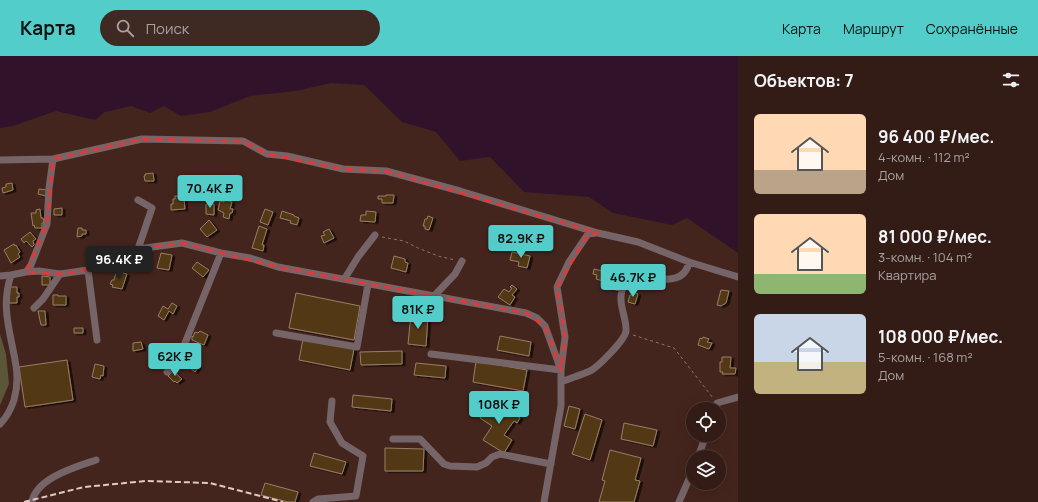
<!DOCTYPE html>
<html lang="ru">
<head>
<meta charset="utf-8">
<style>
  :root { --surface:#331c16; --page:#3e2923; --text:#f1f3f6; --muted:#a9a1a1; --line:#4e3a35; --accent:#53cdc9 }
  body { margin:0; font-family:Manrope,sans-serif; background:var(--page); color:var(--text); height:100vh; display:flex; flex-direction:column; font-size:15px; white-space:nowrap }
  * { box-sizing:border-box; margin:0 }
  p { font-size:13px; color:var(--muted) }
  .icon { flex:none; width:22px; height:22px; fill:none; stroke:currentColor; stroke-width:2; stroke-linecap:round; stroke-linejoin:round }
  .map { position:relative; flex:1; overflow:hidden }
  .sheet { display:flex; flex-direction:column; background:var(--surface); width:300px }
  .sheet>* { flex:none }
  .controls { position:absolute; left:686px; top:346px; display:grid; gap:8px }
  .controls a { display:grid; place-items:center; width:40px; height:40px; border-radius:50%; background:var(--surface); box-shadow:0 4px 16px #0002,0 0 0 1px var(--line); font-size:20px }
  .price { position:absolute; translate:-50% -34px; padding:0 9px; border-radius:4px; background:var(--accent); color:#111; font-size:13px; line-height:26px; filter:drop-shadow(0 1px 2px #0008) }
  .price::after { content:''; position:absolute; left:50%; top:24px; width:12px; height:9px; margin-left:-6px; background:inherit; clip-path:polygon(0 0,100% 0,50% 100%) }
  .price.on { background:#222; color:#fff }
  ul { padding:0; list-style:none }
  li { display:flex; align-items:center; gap:12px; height:100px; padding:0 16px }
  li span { display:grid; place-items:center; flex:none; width:112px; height:80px; border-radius:6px; color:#555 }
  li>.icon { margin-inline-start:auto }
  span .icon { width:48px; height:48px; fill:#fffc; stroke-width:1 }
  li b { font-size:17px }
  h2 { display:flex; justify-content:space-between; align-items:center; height:48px; padding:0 16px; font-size:17px }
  header { display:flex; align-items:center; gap:24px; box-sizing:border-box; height:56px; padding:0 20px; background:var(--accent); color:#111 }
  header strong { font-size:19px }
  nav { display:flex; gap:22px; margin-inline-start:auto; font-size:14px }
  .search { width:280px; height:36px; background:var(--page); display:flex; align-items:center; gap:10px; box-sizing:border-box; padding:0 14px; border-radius:22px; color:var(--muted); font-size:15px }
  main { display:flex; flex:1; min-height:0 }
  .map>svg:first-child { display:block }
  .green { fill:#5c5638 }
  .water { fill:#30132b }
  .building { fill:#533818; stroke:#987e64; filter:url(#shadow) }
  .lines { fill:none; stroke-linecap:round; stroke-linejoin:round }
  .path { stroke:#8e736c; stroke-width:1; stroke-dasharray:3 3; stroke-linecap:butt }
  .minor { stroke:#766568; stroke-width:7 }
  .rail { stroke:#dfc9c2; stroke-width:2; stroke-dasharray:6 3; stroke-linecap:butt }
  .marked { fill:none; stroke:#da3b3b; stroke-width:3; stroke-dasharray:8 5; stroke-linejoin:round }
</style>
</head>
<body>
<header>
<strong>Карта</strong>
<div class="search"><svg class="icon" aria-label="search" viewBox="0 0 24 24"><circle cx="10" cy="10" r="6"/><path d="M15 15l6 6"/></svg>Поиск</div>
<nav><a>Карта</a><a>Маршрут</a><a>Сохранённые</a></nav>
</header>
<main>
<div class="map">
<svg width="738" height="446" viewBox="0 0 738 446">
  <defs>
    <filter id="shadow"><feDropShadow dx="3" dy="1.5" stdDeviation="0" flood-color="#0009"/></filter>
  </defs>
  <rect width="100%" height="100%" fill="#44251d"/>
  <!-- green -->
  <path class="green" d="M0,278L6,298L9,328L0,349Z"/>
  <!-- water -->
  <path class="water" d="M0,0H738V197L687,162L672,169L613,157L589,141L524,136L490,101L460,105L436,76L402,66L364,29L331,27L296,35L250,40L210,56L181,60L164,50L150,57L131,50L105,56L95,64L56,55L13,70L0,72Z"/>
  <!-- building -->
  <path class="building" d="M153,117L154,125H145L144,120H145V118Z
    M12,127L13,134L3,137L2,132L6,131V128Z
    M39,133L47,134L46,140L38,138Z
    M179,134H183L185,153L171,154V148H173V143H175V140H180Z
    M386,139H394L393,147H382V143H378V140H386Z
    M225,144L232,146L230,153H233L232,157H230L229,163L223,161L224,157L218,154L220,145L224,146Z
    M206,148H214V159L206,158Z
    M62,152V159H54V153Z
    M40,153L41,162H43L44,167H42V172H35L34,169L33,170L31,157H36V154Z
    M265,153L273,156L268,169L260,166Z
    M282,155L294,159V160L299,162L297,169L290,167L291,165L280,162Z
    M366,155L376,156L375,166L360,165L361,159H366Z
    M428,160L433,162L429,174L425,173V170H423L425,163H427Z
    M209,164L217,174L207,181L200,173Z
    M259,170L267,173L262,189H264L263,195L252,192Z
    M78,172H82V174H86V178H82V180L77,181Z
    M329,173L334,182L324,187L321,180L325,179L323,176Z
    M30,176L36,183L33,185L34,189L32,191L26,185L24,187L21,183Z
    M14,188L15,190L16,189L20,196L18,198L20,201L11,207L4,194Z
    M512,196L530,200L527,212L518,210L519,206L510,204Z
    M161,197L172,199L169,214L157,212Z
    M394,200L405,203V206L408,207L406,216L391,212Z
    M197,206L209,214L203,221L192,212Z
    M117,213L123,215V217L127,218L122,233L112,231L113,229L110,228L112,224H114Z
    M594,213L626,221L622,236L613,233L614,228L596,223L597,219L593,218Z
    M42,220L50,221V229H42Z
    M512,229L517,233L512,239L515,241L510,249L498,241L504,233L509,236L512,232L510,231Z
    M9,231H17V237H19V241H17V247H9Z
    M721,234L729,235L726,247L721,250L717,249Z
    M633,236L638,238L635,248L628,246L630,239H632Z
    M296,237L360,250L354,284L289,272Z
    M53,239H58V240H66V249H53Z
    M172,247L177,250L173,258L169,255L164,264L158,260L163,250L168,253Z
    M38,255H45L46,269H41Z
    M411,258L428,260L426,290L408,288Z
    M74,272H83V277H74Z
    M200,275L208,279L204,289L192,284V280L193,281L195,276L198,277Z
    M500,280L531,286L529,300L497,294Z
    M703,281L709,283L707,286L712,287L709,293L698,289L700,282L702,283Z
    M303,283L354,293L350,314L299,304Z
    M141,286L143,293L133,295V287Z
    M402,295V308L361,309L360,296Z
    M722,301H731L730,312H736L735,318H722L723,316H720V306H722Z
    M193,303L198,307L197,308L199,310L195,316L188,310Z
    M67,304L73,344L25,351L19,311Z
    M476,305L527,314L523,335L473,326Z
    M416,307L446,310L445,322L414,319Z
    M95,308L104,310L103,320L101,319L100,323L92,321Z
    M173,315L182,323L177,327L175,325L174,326L168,320Z
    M353,339L392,343L391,355L352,351Z
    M492,344L504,352L506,350L517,357L516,359L520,362L517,367L514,365L504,379L512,384L504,397L483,384L492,370L480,362Z
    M569,350L580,353L575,373L564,370Z
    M585,358L602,364L590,404L572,398Z
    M624,367L657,374L653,390L621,383Z
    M385,392L424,393L423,415H385Z
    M610,394L641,402L635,424L640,425L634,446H599L605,425L602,424Z
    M314,397L346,406L342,418L310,410Z
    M265,427L298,436L295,446H288L261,439Z"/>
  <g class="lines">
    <!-- path -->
    <path class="path" d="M382,181L404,185L418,192L438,200L455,204
      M633,279L674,292L713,342"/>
    <!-- minor -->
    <path class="minor" d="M0,104L53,103L142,83L243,85L267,98L287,100L343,113L386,115L460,135L598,177L638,186L689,206L738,221
      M138,144L152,152L138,193
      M88,214L97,284
      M26,216L39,215L60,218L88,214L138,193L182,187L221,197L250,202L278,211L526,257L537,262L545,270L561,314V350L544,446
      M0,220L11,219
      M345,222L358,201L375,179
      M434,240L455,218L462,205
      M34,252L43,243L60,218
      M276,277L357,291L368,228
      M431,298L561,314L565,281L557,231L569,206L588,178L596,177
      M167,316L185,287L221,197
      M561,326C571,322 581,319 590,315C598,311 625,284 626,275C627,260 614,242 626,228C639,213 683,238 689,206
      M715,353L717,347L738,341
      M0,368C7,361 11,353 14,344C17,333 18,322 16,310C11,277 0,252 11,219L26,216L31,209L47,168L49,132L53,103
      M393,383H420L444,408L450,410L477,411L486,407L492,401L500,398L551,408
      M698,401L706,379
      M32,446C36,422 76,411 96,404
      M313,446L318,443L356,440L363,400L342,387L330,366L332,345
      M679,446L693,414"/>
    <!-- rail -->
    <path class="rail" d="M24,446L84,431L146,425L210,427L283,446"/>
  </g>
  <!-- marked area -->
  <path class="marked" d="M142,83L243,85L267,98L343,113L386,115L598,177L588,178L557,231L565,281L561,314L545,270L526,257L278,211L182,187L138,193L88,214L60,218L26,216L47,168L53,103Z"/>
</svg>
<div class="controls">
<a><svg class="icon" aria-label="locate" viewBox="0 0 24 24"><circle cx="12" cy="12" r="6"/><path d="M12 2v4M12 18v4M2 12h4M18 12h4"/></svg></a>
<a><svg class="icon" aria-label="layers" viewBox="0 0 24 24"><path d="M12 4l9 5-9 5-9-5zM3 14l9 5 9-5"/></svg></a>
</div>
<b class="price" style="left:210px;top:153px">70.4K ₽</b>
<b class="price" style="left:521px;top:203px">82.9K ₽</b>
<b class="price on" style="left:119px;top:224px">96.4K ₽</b>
<b class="price" style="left:633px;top:242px">46.7K ₽</b>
<b class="price" style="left:418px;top:274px">81K ₽</b>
<b class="price" style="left:175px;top:321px">62K ₽</b>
<b class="price" style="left:499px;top:369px">108K ₽</b>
</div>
<section class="sheet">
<h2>Объектов: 7<svg class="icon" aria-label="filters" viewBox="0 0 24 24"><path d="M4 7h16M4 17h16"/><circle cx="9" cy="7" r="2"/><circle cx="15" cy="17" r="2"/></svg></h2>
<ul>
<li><span style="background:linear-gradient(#ffd9b3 70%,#b9a48a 0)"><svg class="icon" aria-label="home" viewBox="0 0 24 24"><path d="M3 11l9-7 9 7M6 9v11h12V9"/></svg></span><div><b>96 400 ₽/мес.</b><p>4-комн. · 112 m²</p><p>Дом</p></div></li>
<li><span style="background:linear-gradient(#ffd9b3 75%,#8fb573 0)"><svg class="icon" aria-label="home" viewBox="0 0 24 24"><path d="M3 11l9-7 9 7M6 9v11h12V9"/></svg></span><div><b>81 000 ₽/мес.</b><p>3-комн. · 104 m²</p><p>Квартира</p></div></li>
<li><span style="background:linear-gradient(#c9d6e8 60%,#c2b280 0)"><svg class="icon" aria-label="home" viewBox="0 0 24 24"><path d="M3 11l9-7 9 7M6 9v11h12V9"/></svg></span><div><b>108 000 ₽/мес.</b><p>5-комн. · 168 m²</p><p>Дом</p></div></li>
</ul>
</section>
</main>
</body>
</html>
